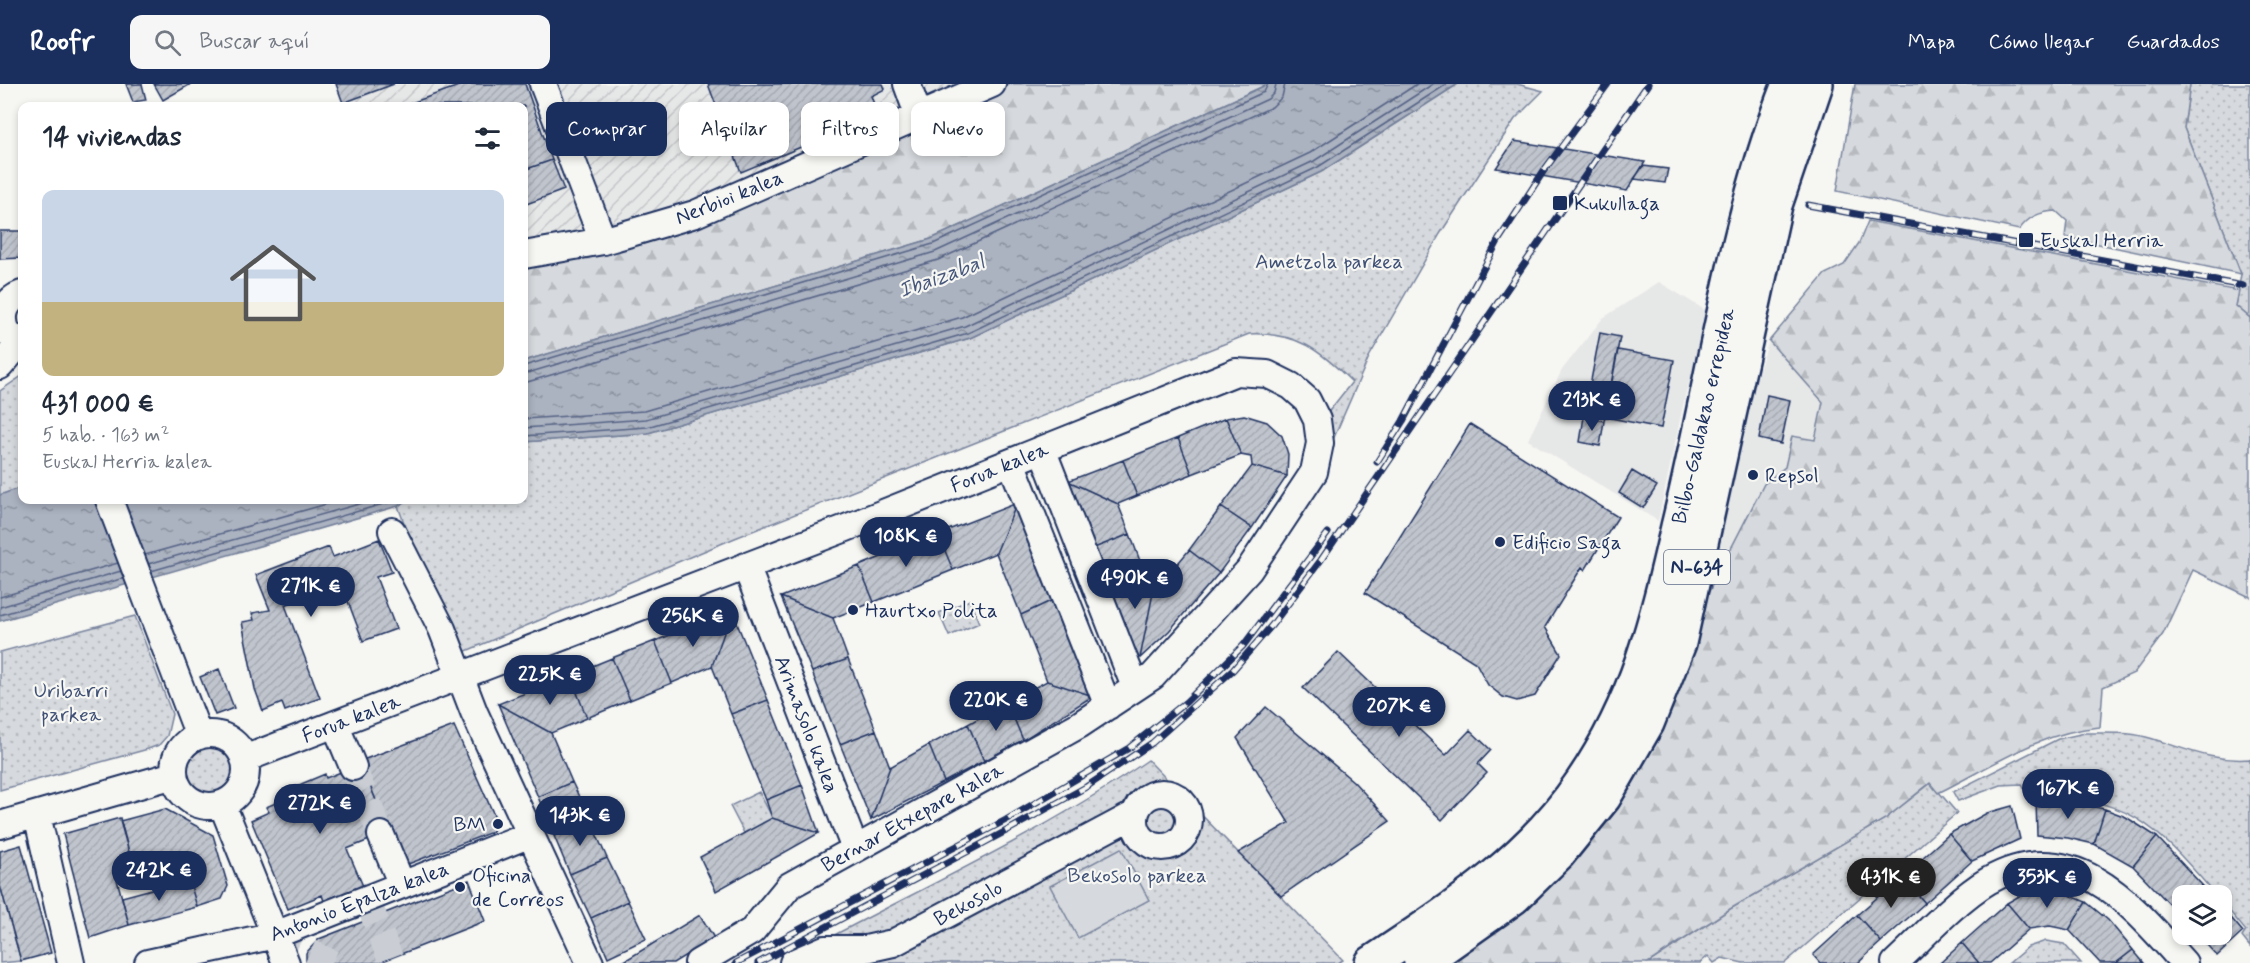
<!DOCTYPE html>
<html lang="es">
<head>
<meta charset="utf-8">
<style>
  :root { --surface:#fff; --page:#f6f6f7; --text:#1f2937; --muted:#747a83; --accent:#1b2f5e }
  body { margin:0; font-family:Mynerve,sans-serif; background:var(--page); color:var(--text); height:100vh; display:flex; flex-direction:column; font-size:22px; white-space:nowrap }
  * { box-sizing:border-box; margin:0 }
  p { font-size:20px; color:var(--muted) }
  .icon { flex:none; width:33px; height:33px; fill:none; stroke:currentColor; stroke-width:2; stroke-linecap:round; stroke-linejoin:round }
  .map { position:relative; flex:1; overflow:hidden }
  .drawer { position:absolute; left:18px; top:18px; width:510px; height:402px; display:flex; flex-direction:column; background:var(--surface); border-radius:12px; box-shadow:0 3px 9px #0003 }
  .drawer>* { flex:none }
  .top-card { position:absolute; left:546px; top:18px; width:570px; height:54px; display:flex; gap:12px }
  .fabs { position:absolute; left:2172px; top:801px; display:grid; gap:12px }
  .fabs a { display:grid; place-items:center; width:60px; height:60px; border-radius:12px; background:var(--surface); box-shadow:0 3px 9px #0003; font-size:30px }
  .price { position:absolute; translate:-50% -51px; padding:0 14px; border-radius:21px; background:var(--accent); color:#fff; font-size:20px; line-height:39px; filter:drop-shadow(0 2px 3px #0008) }
  .price::after { content:''; position:absolute; left:50%; top:36px; width:18px; height:14px; margin-left:-9px; background:inherit; clip-path:polygon(0 0,100% 0,50% 100%) }
  .price.on { background:#222; color:#fff }
  ul { padding:0; list-style:none }
  li { display:grid; align-content:center; gap:12px; height:318px; padding:0 24px }
  li span { display:grid; place-items:center; height:186px; border-radius:12px; color:#555 }
  li>.icon { margin-inline-start:auto }
  span .icon { width:108px; height:108px; fill:#fffc; stroke-width:1 }
  li b { font-size:26px }
  h2 { display:flex; justify-content:space-between; align-items:center; height:72px; padding:0 24px; font-size:26px }
  .chip { padding:0 21px; border-radius:12px; background:var(--surface); box-shadow:0 3px 9px #0003; font-size:21px; line-height:54px }
  .chip.on { background:var(--accent); color:#fff }
  header { display:flex; align-items:center; gap:36px; box-sizing:border-box; height:84px; padding:0 30px; background:var(--accent); color:#fff }
  header strong { font-size:28px }
  nav { display:flex; gap:33px; margin-inline-start:auto; font-size:21px }
  .search { width:420px; height:54px; background:var(--page); display:flex; align-items:center; gap:15px; box-sizing:border-box; padding:0 21px; border-radius:12px; color:var(--muted); font-size:22px }
  .map>svg:first-child { display:block }
  .built { fill:#e6e7e7 }
  .industrial { fill:url(#industrial-furrows) }
  .grass { fill:url(#grass-dots); stroke:#78849e; stroke-width:1.5 }
  .forest { fill:url(#forest-firs); stroke:#78849e; stroke-width:1.5 }
  .pitch { fill:#d6d9dd; stroke:#78849e; stroke-width:1.5 }
  .water { fill:url(#water-ripples); stroke:#717e99; stroke-width:1.5 }
  .lines { fill:none; stroke-linecap:round; stroke-linejoin:round }
  .shore { stroke:#556385; stroke-width:1.5 }
  .building { fill:url(#building-hatch); stroke:#1b2f5e; stroke-width:1.5 }
  .minor-tunnel { stroke:#caced4; stroke-width:26; stroke-dasharray:26 13; stroke-linecap:butt }
  .minor-casing { stroke:#1b2f5e; stroke-width:30 }
  .highway-casing { stroke:#1b2f5e; stroke-width:38 }
  .minor { stroke:#f6f6f2; stroke-width:26 }
  .highway { stroke:#f6f6f2; stroke-width:33 }
  .rail-casing { stroke:#1b2f5e; stroke-width:7 }
  .rail { stroke:#f6f6f2; stroke-width:4.5; stroke-dasharray:14; stroke-linecap:butt }
  .poi-dot { fill:#1b2f5e; stroke:#f6f6f2; stroke-width:2 }
  .labels { text-anchor:middle; stroke-width:4.5; stroke-linejoin:round; paint-order:stroke }
  .shield { fill:#f6f6f2; stroke:#5d6b8a; stroke-width:1.5 }
  .shield-label { font-size:20px; font-weight:bold; fill:#1b2f5e }
  .street-label { font-size:21px; fill:#1b2f5e; stroke:#f6f6f2 }
  .poi-label { font-size:21px; fill:#1b2f5e; stroke:#f6f6f2; text-anchor:start }
  .park-label { font-size:21px; fill:#405177; stroke:#f6f6f2 }
  .water-label { font-size:22px; font-style:italic; fill:#46567b; stroke:#f6f6f2 }
</style>
</head>
<body>
<header>
<strong>Roofr</strong>
<div class="search"><svg class="icon" aria-label="search" viewBox="0 0 24 24"><circle cx="10" cy="10" r="6"/><path d="M15 15l6 6"/></svg>Buscar aquí</div>
<nav><a>Mapa</a><a>Cómo llegar</a><a>Guardados</a></nav>
</header>
<div class="map">
<svg width="2250" height="879" viewBox="0 0 2250 879">
  <defs>
    <pattern id="industrial-furrows" width="10" height="10" patternUnits="userSpaceOnUse" patternTransform="scale(1.5)"><rect width="10" height="10" fill="#e6e7e7"/><path d="M-1 1l2-2M0 10L10 0M9 11l2-2" fill="none" stroke="#c5c6c9"/></pattern>
    <pattern id="grass-dots" width="8" height="8" patternUnits="userSpaceOnUse" patternTransform="scale(1.5)"><rect width="8" height="8" fill="#d6d9dd"/><path d="M2 2h.1M6 6h.1" fill="none" stroke="#b7bbc0" stroke-width="1.8" stroke-linecap="round"/></pattern>
    <pattern id="forest-firs" width="22" height="20" patternUnits="userSpaceOnUse" patternTransform="scale(1.5)"><rect width="22" height="20" fill="#d6d9dd"/><path d="M5 1l3.5 6h-7zM16 11l3.5 6h-7z" fill="#b7bbc0"/></pattern>
    <pattern id="water-ripples" width="26" height="14" patternUnits="userSpaceOnUse" patternTransform="scale(1.5)"><rect width="26" height="14" fill="#abb2c0"/><path d="M2 4q2-2 4 0t4 0M15 11q2-2 4 0t4 0" fill="none" stroke="#8a919f"/></pattern>
    <pattern id="building-hatch" width="6" height="6" patternUnits="userSpaceOnUse" patternTransform="scale(1.5)"><rect width="6" height="6" fill="#c0c4cd"/><path d="M-1 1l2-2M0 6l6-6M5 7l2-2" fill="none" stroke="#a4a9b2"/></pattern>
  </defs>
  <rect width="100%" height="100%" fill="#f6f6f2"/>
  <filter id="ink" filterUnits="userSpaceOnUse"><feTurbulence type="fractalNoise" baseFrequency=".0167" numOctaves="2"/><feDisplacementMap in="SourceGraphic" scale="12" xChannelSelector="R" yChannelSelector="G"/><feConvolveMatrix kernelMatrix="1 2 1 2 8 2 1 2 1" color-interpolation-filters="sRGB"/></filter>
  <g filter="url(#ink)">
    <!-- built -->
    <path class="built" d="M1659,198L1713,231L1686,308L1658,437L1528,356L1562,286L1603,234Z
      M1769,257L1823,319L1815,357L1792,353L1785,383L1764,400L1702,521L1746,324Z"/>
    <!-- industrial -->
    <path class="industrial" d="M336,0H986L695,130L524,171V22H361L343,19Z"/>
    <!-- grass -->
    <path class="grass" d="M1458,0H1517L1543,7L1515,35L1440,150L1369,273L1332,358L1326,331L1352,298C1320,266 1297,248 1249,250L735,454L452,573L398,422L408,416H524V358L648,349L970,254L1321,88Z
      M2190,0H2250V234L2236,222L2241,190L2184,44Z
      M22,292V403L0,411V307Z
      M970,516L979,539L949,552L939,529Z
      M135,532L172,630L167,652L159,661L148,665L0,706V568Z
      M2085,649C2105,649 2126,648 2146,653C2183,663 2209,678 2250,675V863L2242,853L2246,847L2222,818V812L2216,811C2154,740 2129,710 2028,714L2022,700L2001,701L1958,717L1953,708L2058,655Z
      M188 686a22 22 0 1 1 44 0a22 22 0 1 1-44 0Z
      M1148,676L1343,876L1338,879H782C904,812 1034,755 1148,676Z
      M1931,699L1957,729L1785,879H1743L1722,874L1714,879L1708,872L1700,879H1648L1730,825L1885,735Z
      M759,708L773,735L744,749L730,722Z
      M0,801L21,877L0,879Z
      M2046,857L2064,860L2081,879H2009L2028,863Z"/>
    <!-- forest -->
    <path class="forest" d="M986,0H1268L931,155L524,277V171L603,157Z
      M1855,0H2190L2184,44L2241,190L2065,153L2067,137L2056,127C2040,128 2029,132 2019,146L1837,107Z
      M1868,137L2239,207L2236,222L2250,234V513L2193,486L2163,550L2134,589L2103,603L2100,643C2039,648 1991,683 1938,709L1930,699L1885,735L1730,825L1648,879H1445L1702,521L1764,400L1785,383L1792,352L1815,356L1823,318L1769,257L1825,190L1844,181L1859,159Z"/>
    <!-- pitch -->
    <path class="pitch" d="M1121,764L1149,816L1078,854L1050,802Z"/>
    <!-- water -->
    <path class="water" d="M1268,0H1458L1321,88L970,254L648,349L524,358V277L931,155Z
      M22,403V416H408L398,422L0,537V411Z"/>
    <g class="lines">
      <!-- shore -->
      <path class="shore" d="M524,282L933,160L1264,8L1268,0
        M524,290L935,168L1268,15L1274,9L1276,0
        M524,299L938,176L1272,23L1282,13L1285,0
        M524,335L644,327L962,233L1310,69L1417,0
        M524,344L646,335L965,242L1314,77L1433,0
        M524,352L647,343L968,249L1318,83L1447,0
        M145,471L341,416
        M148,480L373,416
        M151,487L397,416
        M0,513L118,479
        M0,523L121,487
        M0,531L124,494"/>
    </g>
    <!-- building -->
    <path class="building" d="M126,0H142L146,16L133,18Z
      M154,0H191L163,16Z
      M336,0H394L343,19Z
      M464,0H525L552,76L524,86V22H403Z
      M708,0H883L885,5L871,12L878,31L741,88Z
      M1514,57L1645,78L1627,107L1496,84Z
      M552,76L564,106L524,121V86Z
      M1643,82L1668,85L1665,99L1634,95Z
      M0,147H22V174L0,175Z
      M1600,249L1620,253L1604,337L1584,333Z
      M1618,266L1674,276L1661,344L1605,333Z
      M1767,311L1790,316L1781,360L1759,355Z
      M1244,331L1267,338L1282,352L1288,370L1287,392L1252,382L1251,373L1241,371L1226,334Z
      M1584,333L1604,337L1600,362L1580,358Z
      M1226,334L1241,371L1192,390L1178,354Z
      M1470,340L1618,433L1585,486L1582,483L1545,543L1561,570L1535,612L1517,617L1503,613L1488,601L1476,579L1365,509Z
      M1178,354L1192,390L1137,412L1123,376Z
      M1123,376L1137,412L1118,420L1068,397Z
      M1252,382L1287,392L1252,444L1221,423Z
      M1632,387L1657,402L1643,424L1619,409Z
      M1068,397L1118,420L1130,450L1094,464Z
      M1017,419L1055,515L1021,531L996,469Z
      M1017,419L996,469L953,486L938,450Z
      M1221,423L1252,444L1219,489L1189,466Z
      M938,450L953,486L874,518L859,482Z
      M1130,450L1146,493L1111,507L1094,464Z
      M379,455L392,488L376,493L396,545L363,557L341,499L285,521L320,614L285,627L282,619L263,627L255,605L242,538L254,536L252,529L270,526L256,491L329,463L333,473Z
      M1189,466L1219,489L1169,547L1140,574L1153,509Z
      M859,482L874,518L833,534L781,513Z
      M1146,493L1153,509L1140,574L1137,573L1111,507Z
      M781,513L833,534L848,575L812,588Z
      M1055,515L1093,612L1047,597L1021,531Z
      M732,527L712,582L672,599L655,557Z
      M732,527L768,616L731,630L712,582Z
      M655,557L672,599L630,616L612,574Z
      M1338,568L1446,671L1470,646L1491,666L1478,680L1487,689L1442,736L1303,604Z
      M612,574L630,616L587,634L570,591Z
      M848,575L876,646L840,660L812,588Z
      M219,585L234,624L215,631L200,593Z
      M570,591L587,634L551,649L498,620Z
      M1047,597L1093,612L1023,656L1007,618Z
      M768,616L802,701L766,716L731,630Z
      M1007,618L1023,656L984,677L968,640Z
      M498,620L551,649L572,698L538,713Z
      M1266,623L1354,698L1390,737L1281,812L1238,769L1289,739L1237,654Z
      M968,640L984,677L944,698L929,661Z
      M454,642L498,740L492,748L403,782L360,677Z
      M876,646L890,683L871,736L840,660Z
      M929,661L944,698L871,736L890,683Z
      M361,680L389,748L347,765L363,802L324,817L322,811L288,825L251,736L269,728L266,723L290,713L287,706L325,690L326,694Z
      M572,698L590,736L554,752L538,713Z
      M802,701L819,749L772,734L766,716Z
      M2036,716L2065,717L2105,725L2094,760L2068,754L2037,751Z
      M2012,722L2020,755L1972,777L1949,750L1987,729Z
      M165,725L213,751L228,802L222,815L197,823L186,784L162,771L132,779L120,737Z
      M2105,725L2126,733L2157,753L2133,782L2094,760Z
      M120,734L132,779L114,784L129,841L90,854L63,750Z
      M772,734L819,749L716,807L700,773Z
      M590,736L607,774L570,790L554,752Z
      M1949,750L1972,777L1925,819L1902,792Z
      M2157,753L2202,801L2190,812H2182V818L2174,825L2133,782Z
      M21,761L51,869L21,877L0,801V767Z
      M607,774L628,817L591,834L570,790Z
      M1902,792L1925,819L1881,858L1857,831Z
      M189,795L197,823L129,841L122,813Z
      M469,796L485,837L378,879H306V869L319,855Z
      M2202,801L2212,812H2190Z
      M2049,807L2065,809L2086,818L2069,846L2050,842L2029,845L2007,819L2021,811Z
      M628,817L646,855L608,873L591,834Z
      M2086,818L2108,836L2133,866L2116,879H2100L2069,846Z
      M2007,819L2029,845L1990,879H1979L1962,859Z
      M2222,823L2243,848L2217,872L2197,850H2222Z
      M700,831L714,854L673,879H621Z
      M1857,831L1881,858L1858,879H1820L1813,871Z
      M1962,859L1979,879H1940Z
      M2133,866L2144,879H2116Z"/>
    <g class="lines">
      <!-- minor-tunnel -->
      <path class="minor-tunnel" d="M353,683L381,751
        M367,815L390,874
        M275,851L332,879"/>
      <defs>
        <path id="minor" d="M543,0L603,157
          M907,0L919,33
          M524,171L603,157L695,130L992,0
          M22,210C5,216 0,232 7,248L22,260
          M0,282L20,259
          M1042,365L1135,603
          M1011,378L1108,622
          M109,416L199,652
          M392,447L442,545L474,628L590,879
          M746,482L855,765
          M335,640L353,683
          M174 686a36 36 0 1 1 72 0a36 36 0 1 1-72 0Z
          M244,675L846,444L1236,288L1267,290L1291,302L1307,316L1317,336L1320,359L1314,388L1249,486L1153,592L1079,641L789,802L752,847L698,879
          M1135 736a27 27 0 1 1 54 0a27 27 0 1 1-54 0Z
          M222,720L286,879
          M37,731L71,879
          M0,741L174,691
          M381,751L402,801
          M148,879L275,851L531,750
          M793,879L825,865H866L893,859L1135,730
          M1895,879C1923,853 1956,816 1988,797C2073,748 2133,822 2184,879"/>
        <path id="highway" d="M1372,879C1450,827 1529,777 1582,698C1638,616 1656,538 1678,443C1714,296 1733,142 1789,0
          M1421,879L1514,813L1558,770L1604,713L1647,639L1679,559L1775,121L1816,0"/>
      </defs>
      <!-- minor casing -->
      <use href="#minor" class="minor-casing"/>
      <!-- highway casing -->
      <use href="#highway" class="highway-casing"/>
      <!-- minor -->
      <use href="#minor" class="minor"/>
      <!-- highway -->
      <use href="#highway" class="highway"/>
      <defs>
        <path id="rail" d="M1808,121L2243,202
          M1377,378L1403,337L1498,157L1545,85L1608,0
          M736,879L1006,736L1129,664L1186,618L1243,562L1328,449
          M758,879L1010,745L1086,703L1152,659L1233,586L1272,541L1321,476L1648,0"/>
      </defs>
      <!-- rail casing -->
      <use href="#rail" class="rail-casing"/>
      <!-- rail -->
      <use href="#rail" class="rail"/>
    </g>
  </g>
  <!-- markers -->
  <g class="poi-dot">
    <rect x="1552" y="111" width="16" height="16" rx="3"/>
    <rect x="2018" y="148" width="16" height="16" rx="3"/>
    <circle cx="1753" cy="391" r="6"/>
    <circle cx="1500" cy="458" r="6"/>
    <circle cx="853" cy="526" r="6"/>
    <circle cx="498" cy="740" r="6"/>
    <circle cx="460" cy="803" r="6"/>
  </g>
  <g class="labels">
    <!-- shield labels -->
    <rect class="shield" x="1664" y="466" width="66" height="34" rx="4.5"/>
    <g class="shield-label">
      <text x="1697" y="490">N-634</text>
    </g>
    <!-- street labels -->
    <g class="street-label">
      <text transform="translate(729 113) rotate(-22)" y="7">Nerbioi kalea</text>
      <text transform="translate(1703 332) rotate(-77)" y="7">Bilbo-Galdakao errepidea</text>
      <text transform="translate(999 383) rotate(-22)" y="7">Forua kalea</text>
      <text transform="translate(351 634) rotate(-21)" y="7">Forua kalea</text>
      <text transform="translate(807 640) rotate(69)" y="7">Arimasolo kalea</text>
      <text transform="translate(912 733) rotate(-29)" y="7">Bernar Etxepare kalea</text>
      <text transform="translate(359 817) rotate(-21)" y="7">Antonio Epalza kalea</text>
      <text transform="translate(968 819) rotate(-28)" y="7">Bekosolo</text>
    </g>
    <!-- poi labels -->
    <g class="poi-label">
      <text x="1574" y="126">Kukullaga</text>
      <text x="2040" y="163">Euskal Herria</text>
      <text x="1765" y="398">Repsol</text>
      <text x="1512" y="465">Edificio Saga</text>
      <text x="865" y="533">Haurtxo Polita</text>
      <text x="486" y="747" text-anchor="end">BM</text>
      <text x="472" y="798">Oficina<tspan x="472" dy="24">de Correos</tspan></text>
    </g>
    <!-- park labels -->
    <g class="park-label">
      <text x="1329" y="184">Ametzola parkea</text>
      <text x="71" y="613">Uribarri<tspan x="71" dy="24">parkea</tspan></text>
      <text x="1137" y="798">Bekosolo parkea</text>
    </g>
    <!-- water labels -->
    <g class="water-label">
      <text transform="translate(941 191) rotate(-20)" y="8">Ibaizabal</text>
    </g>
  </g>
</svg>
<div class="fabs">
<a><svg class="icon" aria-label="layers" viewBox="0 0 24 24"><path d="M12 4l9 5-9 5-9-5zM3 14l9 5 9-5"/></svg></a>
</div>
<b class="price" style="left:1592px;top:348px">213K €</b>
<b class="price" style="left:906px;top:484px">108K €</b>
<b class="price" style="left:1135px;top:526px">490K €</b>
<b class="price" style="left:311px;top:534px">271K €</b>
<b class="price" style="left:693px;top:564px">256K €</b>
<b class="price" style="left:550px;top:622px">225K €</b>
<b class="price" style="left:996px;top:648px">220K €</b>
<b class="price" style="left:1399px;top:654px">207K €</b>
<b class="price" style="left:2068px;top:736px">167K €</b>
<b class="price" style="left:320px;top:751px">272K €</b>
<b class="price" style="left:580px;top:763px">143K €</b>
<b class="price" style="left:159px;top:818px">242K €</b>
<b class="price on" style="left:1891px;top:825px">431K €</b>
<b class="price" style="left:2047px;top:825px">353K €</b>
<div class="top-card">
<a class="chip on">Comprar</a>
<a class="chip">Alquilar</a>
<a class="chip">Filtros</a>
<a class="chip">Nuevo</a>
</div>
<section class="drawer">
<h2>14 viviendas<svg class="icon" aria-label="filters" viewBox="0 0 24 24"><path d="M4 7h16M4 17h16"/><circle cx="9" cy="7" r="2"/><circle cx="15" cy="17" r="2"/></svg></h2>
<ul>
<li><span style="background:linear-gradient(#c9d6e8 60%,#c2b280 0)"><svg class="icon" aria-label="home" viewBox="0 0 24 24"><path d="M3 11l9-7 9 7M6 9v11h12V9"/></svg></span><div><b>431 000 €</b><p>5 hab. · 163 m²</p><p>Euskal Herria kalea</p></div></li>
</ul>
</section>
</div>
</body>
</html>
